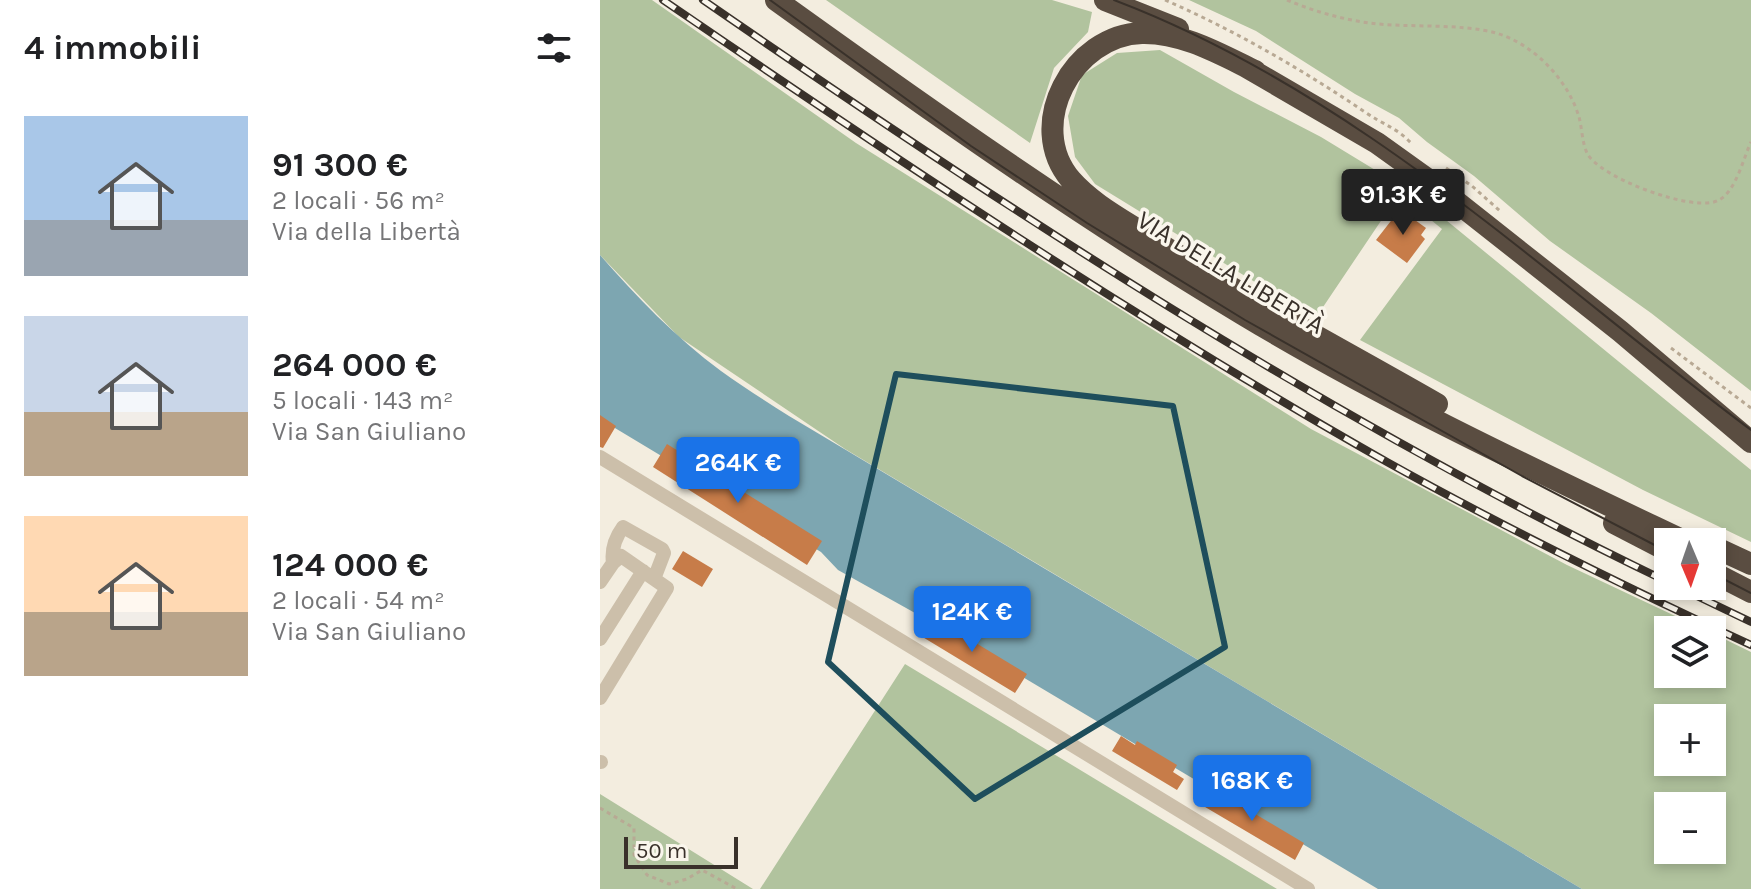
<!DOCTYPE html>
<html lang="it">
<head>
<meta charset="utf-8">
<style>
  :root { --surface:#fff; --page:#f2f2f2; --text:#202124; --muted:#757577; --accent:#1a73e8 }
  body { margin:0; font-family:Karla,sans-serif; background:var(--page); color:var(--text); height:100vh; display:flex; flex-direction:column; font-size:30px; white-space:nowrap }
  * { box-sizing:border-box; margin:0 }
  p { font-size:26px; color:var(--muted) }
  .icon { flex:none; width:44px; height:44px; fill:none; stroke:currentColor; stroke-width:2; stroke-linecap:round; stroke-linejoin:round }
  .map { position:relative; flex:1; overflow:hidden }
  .details { display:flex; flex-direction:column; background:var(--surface); width:600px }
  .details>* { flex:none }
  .needle { width:52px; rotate:178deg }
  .controls { position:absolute; left:1054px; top:528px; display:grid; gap:16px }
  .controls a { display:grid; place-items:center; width:72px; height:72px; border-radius:0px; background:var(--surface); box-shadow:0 4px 12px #0003; font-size:40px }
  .scale { position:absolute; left:24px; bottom:20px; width:114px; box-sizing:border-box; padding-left:8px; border:4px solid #39312a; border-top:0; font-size:22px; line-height:28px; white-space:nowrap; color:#39312a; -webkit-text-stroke:6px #faf6ec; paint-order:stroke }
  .price { position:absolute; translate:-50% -68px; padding:0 18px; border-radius:8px; background:var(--accent); color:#fff; font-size:26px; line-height:52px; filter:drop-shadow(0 2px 4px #0008) }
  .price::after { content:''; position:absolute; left:50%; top:48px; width:24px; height:18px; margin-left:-12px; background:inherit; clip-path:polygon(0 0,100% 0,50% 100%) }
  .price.selected { background:#222; color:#fff }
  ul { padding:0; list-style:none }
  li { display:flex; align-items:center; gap:24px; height:200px; padding:0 24px }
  li span { display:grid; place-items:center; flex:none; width:224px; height:160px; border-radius:0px; color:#555 }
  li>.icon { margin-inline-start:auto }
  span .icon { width:96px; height:96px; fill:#fffc; stroke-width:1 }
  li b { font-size:34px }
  h2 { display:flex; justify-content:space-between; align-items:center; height:96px; padding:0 24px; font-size:34px }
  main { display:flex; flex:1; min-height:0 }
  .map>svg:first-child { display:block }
  .green { fill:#b1c39e; fill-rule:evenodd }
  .water { fill:#7da6b1 }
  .building { fill:#c77c49 }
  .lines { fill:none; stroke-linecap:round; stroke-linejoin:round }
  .path { stroke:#b8a994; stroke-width:3; stroke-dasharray:4 4; stroke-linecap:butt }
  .minor { stroke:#ccbfaa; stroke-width:14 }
  .highway { stroke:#5a4d41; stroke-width:22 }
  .tram { stroke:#39312a; stroke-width:2 }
  .rail-casing { stroke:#39312a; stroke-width:8 }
  .rail { stroke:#faf6ec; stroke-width:5; stroke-dasharray:15; stroke-linecap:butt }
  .marked { fill:none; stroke:#1e4e5c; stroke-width:6; stroke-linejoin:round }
  .labels { text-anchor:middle; stroke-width:7; stroke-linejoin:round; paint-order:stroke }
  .street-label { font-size:26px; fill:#39312a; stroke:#faf6ec }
</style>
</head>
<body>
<main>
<section class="details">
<h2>4 immobili<svg class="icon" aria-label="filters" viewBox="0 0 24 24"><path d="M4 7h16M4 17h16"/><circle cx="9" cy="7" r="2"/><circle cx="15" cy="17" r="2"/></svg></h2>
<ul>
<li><span style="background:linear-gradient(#a9c7e8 65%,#9aa5b1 0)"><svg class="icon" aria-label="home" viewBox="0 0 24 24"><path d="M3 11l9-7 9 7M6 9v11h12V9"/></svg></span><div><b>91 300 €</b><p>2 locali · 56 m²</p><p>Via della Libertà</p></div></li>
<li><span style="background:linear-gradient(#c9d6e8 60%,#b9a48a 0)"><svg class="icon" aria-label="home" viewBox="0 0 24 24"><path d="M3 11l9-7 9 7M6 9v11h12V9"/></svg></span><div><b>264 000 €</b><p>5 locali · 143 m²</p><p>Via San Giuliano</p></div></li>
<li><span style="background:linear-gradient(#ffd9b3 60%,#b9a48a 0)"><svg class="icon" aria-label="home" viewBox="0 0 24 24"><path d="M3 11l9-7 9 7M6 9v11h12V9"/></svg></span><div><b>124 000 €</b><p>2 locali · 54 m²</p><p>Via San Giuliano</p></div></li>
</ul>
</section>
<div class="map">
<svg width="1151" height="889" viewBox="0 0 1151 889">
  <rect width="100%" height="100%" fill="#f3eddf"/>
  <!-- green -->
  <path class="green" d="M0,0H52L256,143L711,429L967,565L1105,630H1068V674H1112V633L1151,652V889H982L245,449L79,337L0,255ZM1068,718H1112V762H1068ZM1068,806H1112V850H1068Z
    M226,0H452L492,12L488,32L454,68L430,143Z
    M589,0H1151V391L1051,313L950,241L874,176L827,142L799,118L755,94L656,31Z
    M560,50L634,92L721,137L813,193L1151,470V542L1043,490L760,340L842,229L799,194L715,319L495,184L475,157L468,116L482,75L517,53Z
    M305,664L677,889H160Z
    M0,794L153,889H0Z"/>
  <!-- water -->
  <path class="water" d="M0,255C37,297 76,338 121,371C143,387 166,401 189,416L982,889H778L324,618L238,570L221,552L0,419Z"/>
  <!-- building -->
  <path class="building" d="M804,212L826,228L821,235L825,239L807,263L776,240L794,217L798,221Z
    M0,415L16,426L3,448L0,447Z
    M67,444L222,541L207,565L53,467Z
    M83,551L113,569L102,587L72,569Z
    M328,614L427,674L415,693L316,633Z
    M521,736L535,745L537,741L577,765L573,772L584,779L577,790L512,751Z
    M610,787L704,843L695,860L600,804Z"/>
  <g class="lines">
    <!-- path -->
    <path class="path" d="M565,0C636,31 701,69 765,112C782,124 797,128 811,143
      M687,0C713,11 741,19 769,23C808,28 859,23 896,33C934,44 968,80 979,117C982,128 982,142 987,153C998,177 1095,214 1119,200C1136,191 1143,159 1151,142
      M846,168L872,186L900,211
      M1071,348L1151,408
      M0,808L34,828V855L47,875L69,884L87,879L102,870L137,889"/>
    <!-- minor -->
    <path class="minor" d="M0,457L708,889
      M13,563C11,549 15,538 23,527L62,549L64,553L54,579
      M0,582L13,563L21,556L67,588L0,698
      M0,639L43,571
      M0,762H1"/>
    <!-- highway -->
    <path class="highway" d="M176,0C329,110 482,218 644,315C785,400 937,471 1086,542
      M505,0L578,29
      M643,65L777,143L830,181L1020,331L1151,442
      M655,71C620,54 582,32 542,33C473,35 424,125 471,180C492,204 523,220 549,237C642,297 741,349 837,404
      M1014,523L1068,551
      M1112,546L1151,564
      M1112,572L1151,592"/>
    <!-- tram -->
    <path class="tram" d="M170,0L371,146L487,223L645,320L922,476L1068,552
      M514,0C759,93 945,276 1151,430
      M1112,573L1151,593"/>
    <defs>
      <path id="rail" d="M63,0C300,162 538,321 787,462C905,528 1028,588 1151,645
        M103,0C413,214 728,419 1068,582
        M1076,586L1151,622"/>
    </defs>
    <!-- rail casing -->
    <use href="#rail" class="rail-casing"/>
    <!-- rail -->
    <use href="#rail" class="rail"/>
  </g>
  <!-- marked area -->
  <path class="marked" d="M296,374L573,406L625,647L375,799L228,662Z"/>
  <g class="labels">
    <!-- street labels -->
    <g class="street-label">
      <text transform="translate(631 272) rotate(31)" y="9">VIA DELLA LIBERTÀ</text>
    </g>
  </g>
</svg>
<div class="controls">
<a><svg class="needle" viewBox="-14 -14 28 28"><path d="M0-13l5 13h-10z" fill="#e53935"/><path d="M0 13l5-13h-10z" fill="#757577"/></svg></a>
<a><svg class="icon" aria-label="layers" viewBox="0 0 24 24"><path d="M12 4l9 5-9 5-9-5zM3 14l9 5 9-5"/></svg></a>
<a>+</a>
<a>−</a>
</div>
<div class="scale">50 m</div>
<b class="price selected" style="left:803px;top:237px">91.3K €</b>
<b class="price" style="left:138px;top:505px">264K €</b>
<b class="price" style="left:372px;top:654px">124K €</b>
<b class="price" style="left:652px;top:823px">168K €</b>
</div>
</main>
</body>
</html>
